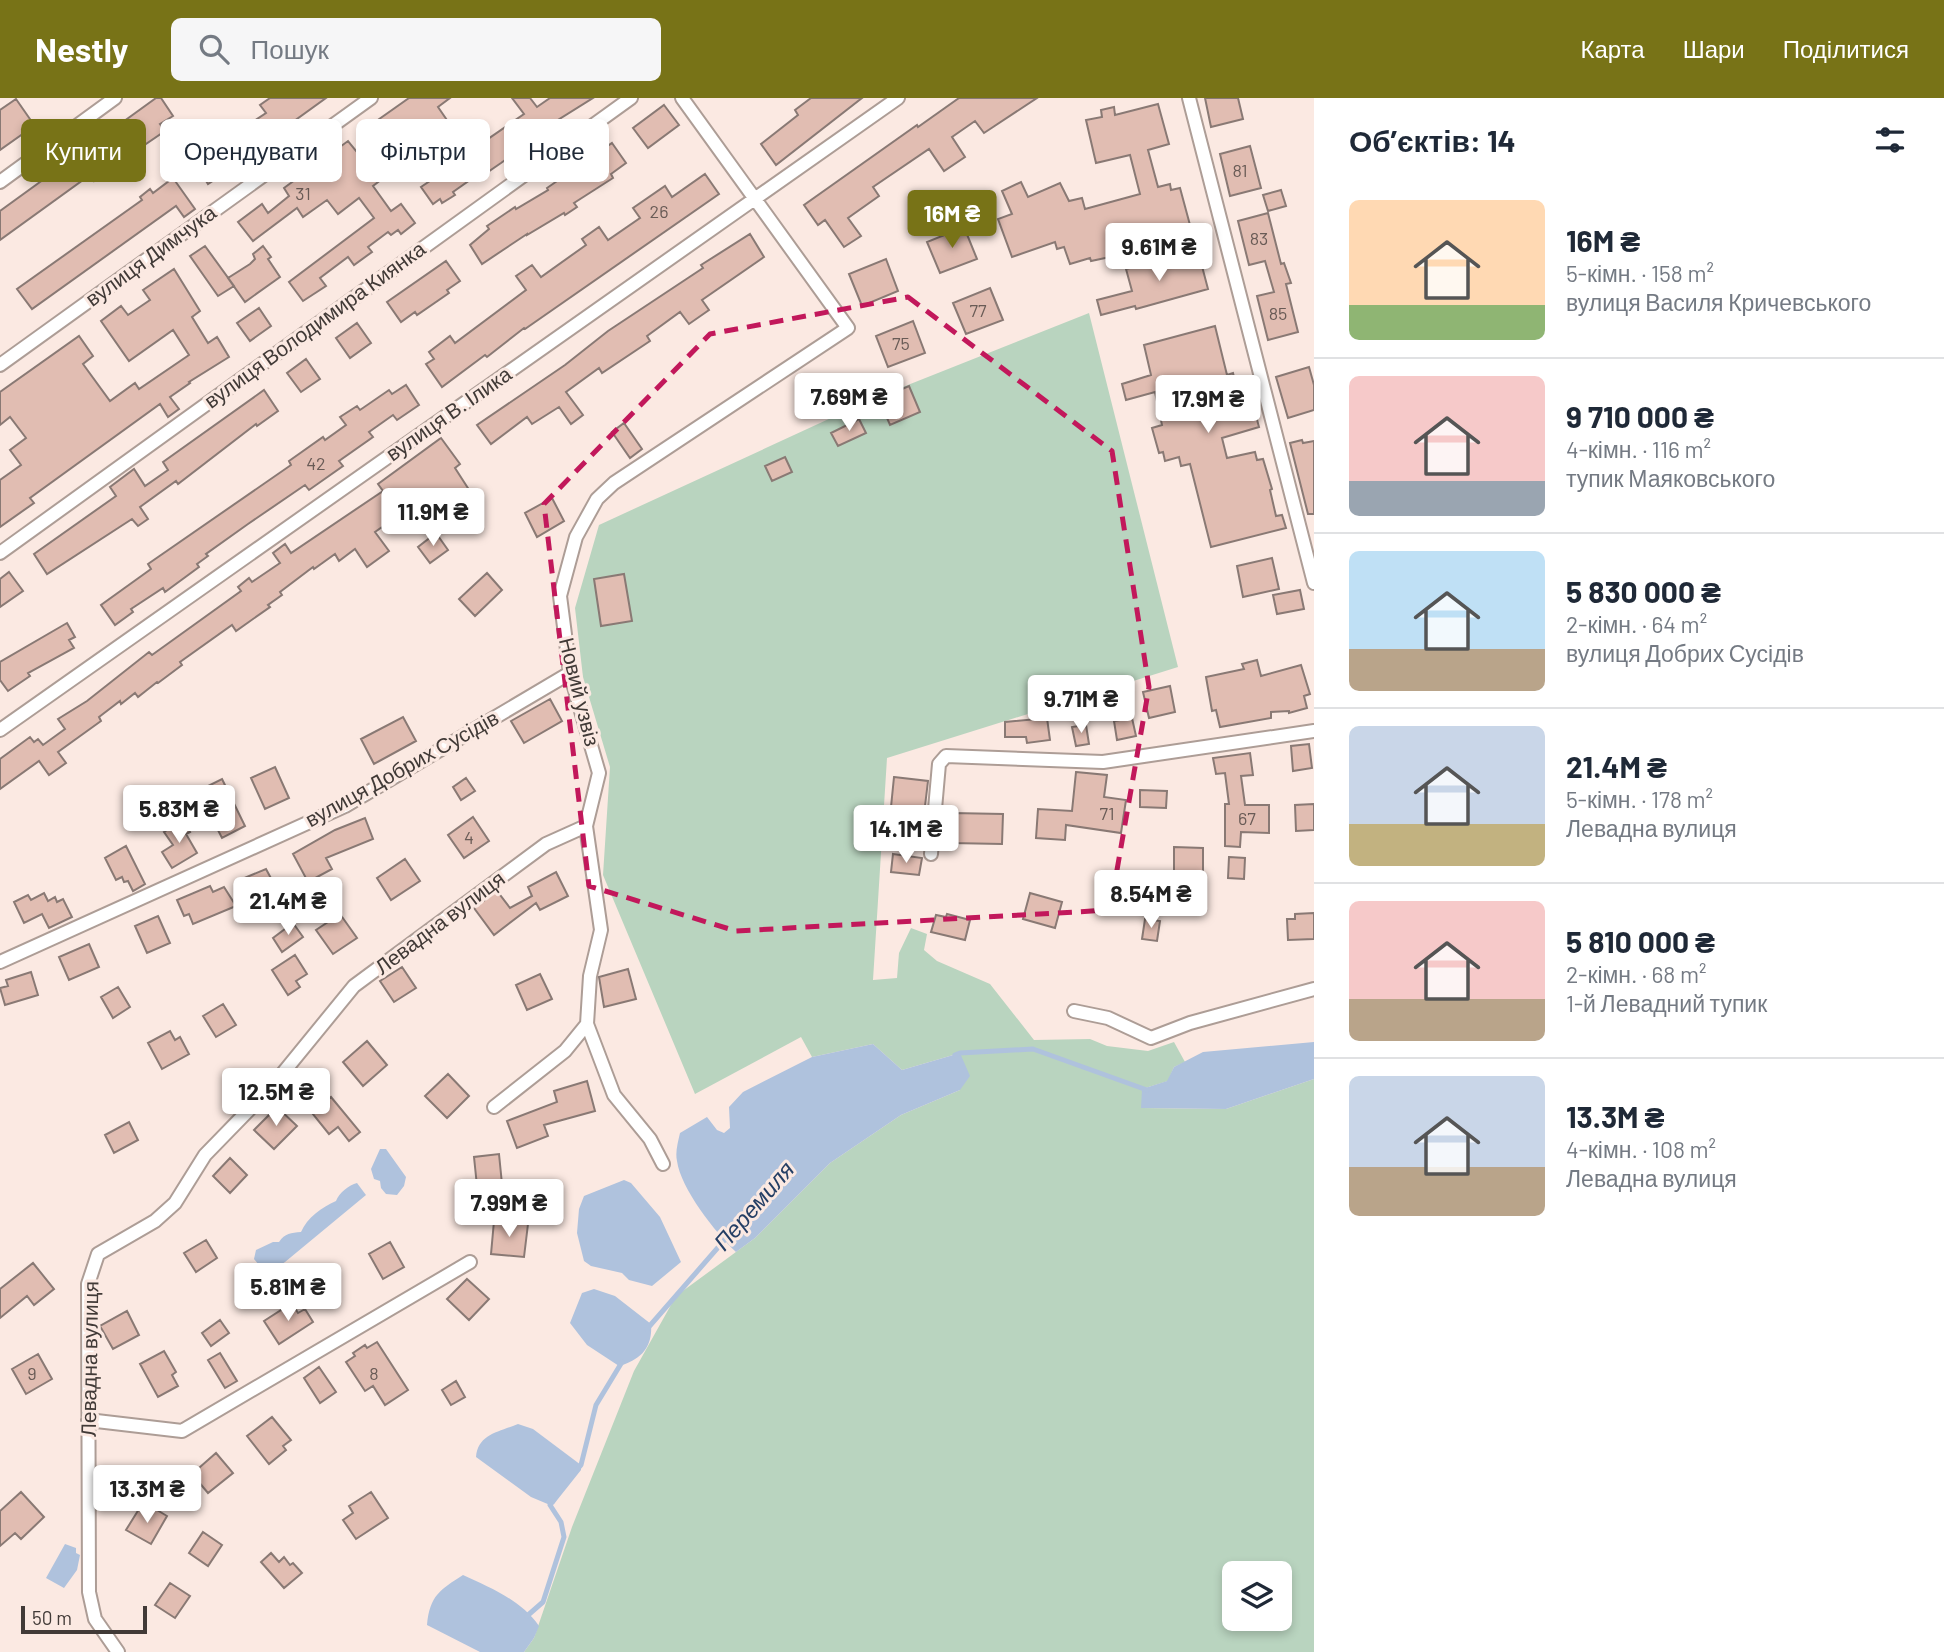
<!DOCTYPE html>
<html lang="uk">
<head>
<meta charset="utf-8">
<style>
  :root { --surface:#fff; --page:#f6f6f7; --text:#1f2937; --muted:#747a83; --line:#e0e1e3; --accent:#787317 }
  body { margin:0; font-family:Barlow,sans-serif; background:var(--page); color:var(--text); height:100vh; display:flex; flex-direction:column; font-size:26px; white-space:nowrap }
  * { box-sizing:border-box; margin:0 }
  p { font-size:23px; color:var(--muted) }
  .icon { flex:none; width:38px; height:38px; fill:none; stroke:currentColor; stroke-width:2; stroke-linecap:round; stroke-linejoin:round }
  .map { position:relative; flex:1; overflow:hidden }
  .details { display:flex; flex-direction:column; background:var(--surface); width:630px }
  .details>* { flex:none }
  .banner { position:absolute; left:21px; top:21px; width:665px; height:63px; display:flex; gap:14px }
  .buttons { position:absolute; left:1222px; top:1463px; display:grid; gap:14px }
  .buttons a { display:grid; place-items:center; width:70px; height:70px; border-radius:10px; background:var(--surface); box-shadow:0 4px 10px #0003; font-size:35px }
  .scale { position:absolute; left:21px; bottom:18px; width:126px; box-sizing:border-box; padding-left:7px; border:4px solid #413a37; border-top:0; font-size:19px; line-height:24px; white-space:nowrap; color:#413a37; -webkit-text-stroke:5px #fbe9e2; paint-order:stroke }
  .price { position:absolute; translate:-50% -60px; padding:0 16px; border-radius:7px; background:#fff; color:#222; font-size:23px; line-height:46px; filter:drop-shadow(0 2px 4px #0008) }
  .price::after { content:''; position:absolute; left:50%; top:42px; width:21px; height:16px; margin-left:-10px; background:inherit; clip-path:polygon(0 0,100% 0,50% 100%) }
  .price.current { background:var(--accent); color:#fff }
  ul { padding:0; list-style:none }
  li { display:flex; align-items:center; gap:21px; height:175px; padding:0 35px }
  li+li { border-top:2px solid var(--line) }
  li span { display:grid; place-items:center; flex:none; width:196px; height:140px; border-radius:10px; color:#555 }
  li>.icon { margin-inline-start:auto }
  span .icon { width:84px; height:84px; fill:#fffc; stroke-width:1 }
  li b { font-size:30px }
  h2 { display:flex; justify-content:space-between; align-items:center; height:84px; padding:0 35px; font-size:30px }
  .pill { padding:0 24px; border-radius:10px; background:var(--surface); box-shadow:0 4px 10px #0003; font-size:24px; line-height:63px }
  .pill.current { background:var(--accent); color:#fff }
  header { display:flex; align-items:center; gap:42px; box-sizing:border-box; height:98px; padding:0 35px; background:var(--accent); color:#fff }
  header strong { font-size:33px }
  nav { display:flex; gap:38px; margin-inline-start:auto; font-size:24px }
  .search { width:490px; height:63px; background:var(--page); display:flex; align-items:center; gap:18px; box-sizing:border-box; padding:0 24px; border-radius:10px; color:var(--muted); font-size:26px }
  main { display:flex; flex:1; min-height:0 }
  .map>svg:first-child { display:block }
  .green { fill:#b9d4bf; fill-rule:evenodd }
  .water { fill:#afc2dd }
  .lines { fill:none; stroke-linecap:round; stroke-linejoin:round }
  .stream { stroke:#afc2dd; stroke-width:5 }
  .building { fill:#e1bdb2; stroke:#897974; stroke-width:2 }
  .street-casing { stroke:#ad9d96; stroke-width:16 }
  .street { stroke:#fff; stroke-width:12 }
  .marked { fill:none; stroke:#c2185b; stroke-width:5; stroke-dasharray:14 9; stroke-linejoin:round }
  .labels { text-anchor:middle; stroke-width:6; stroke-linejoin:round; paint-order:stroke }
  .number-label { font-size:18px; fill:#695b56 }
  .street-label { font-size:21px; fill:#413a37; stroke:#fbe9e2 }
  .water-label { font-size:23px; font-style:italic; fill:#253f65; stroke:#fbe9e2 }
</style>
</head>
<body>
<header>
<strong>Nestly</strong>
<div class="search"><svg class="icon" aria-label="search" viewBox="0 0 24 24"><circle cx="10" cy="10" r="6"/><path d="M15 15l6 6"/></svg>Пошук</div>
<nav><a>Карта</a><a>Шари</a><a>Поділитися</a></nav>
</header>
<main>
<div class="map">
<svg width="1314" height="1554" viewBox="0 0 1314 1554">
  <rect width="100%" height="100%" fill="#fbe9e2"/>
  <!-- green -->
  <path class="green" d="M1089,215L1178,569L887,660L873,882L897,880L899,855L911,830L927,836L924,852L937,863L990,886L1034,942L1090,941L1107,948L1148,953L1174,944L1185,964L1174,969L1168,983L1142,991V1010L1226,1011L1314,981V1554H524L534,1540L572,1429L634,1273L676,1198L755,1140L830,1065L901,1017L960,992V955L902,972L873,946L812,959L801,939L695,996L603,777L610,669L583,579L575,510L599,427L870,302ZM1234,1475H1279V1521H1234Z"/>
  <!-- water -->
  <path class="water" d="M1314,944V981L1226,1011L1141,1010L1142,991L1167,983L1174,969L1203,954Z
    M873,946L902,972L960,955L970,978L960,992L901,1017L830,1065L755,1140L736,1154C715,1134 681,1091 677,1063C675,1054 678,1044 680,1035L707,1019L717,1032L724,1035L730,1030L729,1009L743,994L812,959Z
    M380,1051H386L406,1079L404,1088L397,1097L386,1096L381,1090L380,1083L374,1081L371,1071Z
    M624,1082L631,1085L660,1119L681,1164L652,1188L629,1182L622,1175L591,1168L584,1163L577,1135L579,1111L584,1098Z
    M357,1085L366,1097L285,1164L271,1173H264L254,1161L256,1152L273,1144H279C285,1135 291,1135 301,1134C307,1120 322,1109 336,1103C339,1095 349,1087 357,1085Z
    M594,1191L615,1198L651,1226C653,1250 640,1262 619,1268L587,1247L570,1225L582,1195Z
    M518,1326L533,1331L581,1367V1372L554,1406L550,1407L531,1399L476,1359C478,1336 499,1334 518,1326Z
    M65,1446L76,1450V1455L80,1457L77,1472L64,1490L46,1480Z
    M463,1477C491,1490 521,1502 539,1528L534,1540L524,1554H480L427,1527C430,1497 440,1492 463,1477Z"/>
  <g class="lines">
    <!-- stream -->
    <path class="stream" d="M955,957L960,955L1033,951L1147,992
      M647,1231L728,1138
      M576,1373L581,1367L596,1307L622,1264
      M527,1518L543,1504L564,1439L561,1424L550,1407L553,1403"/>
  </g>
  <!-- building -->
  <path class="building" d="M156,0H161L173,18L160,26L165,33L137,52L133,46L102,69L106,75L94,83L90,77L0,142V113Z
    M270,0H326L240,62L241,64L208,86L194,63L266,15L260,7Z
    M409,0H450L438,9L469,54L524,16L512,0H530L537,9L550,0H593L542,32L544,34L501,65L482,78L480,75L453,94L455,97L442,105L440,101L433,106L421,89L455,66L438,43L403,65L373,88L391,113L401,106L415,125L401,136L398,132L391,137L388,134L368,149L372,154L354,167L348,159L320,180L326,188L303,203L289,184L374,120L359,100L338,116L327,102L303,119L297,110L253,143L238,124L262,106L268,115L289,98L284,90L348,43L365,64L385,50L373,32L378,29L375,24Z
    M811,0H862L776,67L761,46L798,17L795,12Z
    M959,0H1037L984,35L975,23L952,39L965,59L944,73L929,51L873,89L879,98L848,120L861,138L844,149L825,122L818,127L804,107L917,27L918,29Z
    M1205,0H1238L1243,21L1211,29Z
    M16,1L32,24L22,32L24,35L0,52V12Z
    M1158,6L1169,46L1148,52L1158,89L1170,86L1171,92L1180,90L1190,127L1108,149L1110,159L1091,163L1090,160L1070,166L1064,149L1057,151L1055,144L1012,159L998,121L1012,116L1002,93L1021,84L1028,99L1060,85L1069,103L1082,100L1085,111L1140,96L1130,57L1096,65L1086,22L1102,19L1101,12L1114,9L1115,17Z
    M664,7L679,27L648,50L633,30Z
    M612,45L626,65L611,76L613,80L574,105L577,109L565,117L564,115L527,137V136L482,166L470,147L489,131L487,128L515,109L516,111L548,92L547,90Z
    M1250,48L1261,90L1230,98L1220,56Z
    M705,76L719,96L525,231L524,230L487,259L485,257L442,289L426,266L434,261L429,254L450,238L455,245L526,192L516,178L532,167L541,179L586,147L582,141L599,129L608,142L640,120L633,110L665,88L672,99Z
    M173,80L195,111L184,119L176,108L32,211L17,191L142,102L140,99L150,91L153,95Z
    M1281,92L1286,108L1268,113L1263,97Z
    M1268,115L1281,166L1284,165L1291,185L1286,186L1298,234L1268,242L1257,198L1274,194L1265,163L1249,167L1238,123Z
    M964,129L977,161L940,175L927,144Z
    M750,136L764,159L702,202L709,212L689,226L680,214L647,238L650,243L602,275L599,270L566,294L583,317L571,326L559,309L532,326L527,319L491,346L477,327L565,267L608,233L703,170L701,167Z
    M205,148L234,188L218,198L190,158Z
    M263,148L271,159L268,161L280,179L245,204L228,180L250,166L255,161L253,156Z
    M1198,153L1208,191L1136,211L1135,208L1101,217L1097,202L1132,193L1126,171Z
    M886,161L898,193L862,208L849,176Z
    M446,163L460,183L447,192L449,195L417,217L415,214L401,224L387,204Z
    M174,171L200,213L192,219L208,245L217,239L229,259L189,284L190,285L170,299L179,311L168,319L160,306L30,400L34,405L0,429V382L21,367L10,352L26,340L10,319L0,327V294L79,238L93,258L83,266L110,303L135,285L139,291L189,257L173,232L129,263L101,223L121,208L128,217L150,202L143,192Z
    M990,190L1003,222L966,236L953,205Z
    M259,210L271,228L250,243L237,225Z
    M913,223L925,255L888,269L876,238Z
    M357,225L371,245L350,260L336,240Z
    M1215,228L1227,277L1233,275L1237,291L1202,299L1209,324L1239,316L1236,307L1252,303L1259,329L1222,340L1227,360L1255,354L1257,362L1263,361L1272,391L1270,392L1276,418L1282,417L1286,430L1211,449L1190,366L1181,368L1179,359L1165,363L1163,354L1159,355L1152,330L1162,327L1155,294L1126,302L1122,286L1151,277L1144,247Z
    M306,261L320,281L301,294L287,275Z
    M1309,269L1314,287V312L1288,320L1276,279Z
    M406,287L419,307L397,322L393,317L369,334L373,339L339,363L343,368L309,392L305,387L248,426L206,456L208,458L197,466L199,469L165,494L163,490L131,511L133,514L115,527L101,507L151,471L148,466L291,367L289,363L323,339L325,342L346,327L340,319L357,308L360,312L389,292L392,296Z
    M909,288L920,314L890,327L879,301Z
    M264,292L278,313L257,328L256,326L178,386L176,383L140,409L148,421L138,428L132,421L47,476L34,456L116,398L110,389L134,371L145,388L168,372L163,364Z
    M859,321L866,335L838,348L831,335Z
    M624,325L642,351L630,360L612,334Z
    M441,340L460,366L455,370L473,398L450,413L436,393L419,406L413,398L388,417L392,422L375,434L389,453L367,469L355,451L339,463L335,456L314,471L313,469L280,494L282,497L268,507L270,509L236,533L232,527L180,564L182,567L158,585L157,584L138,599L135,595L121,606L120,603L99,619L101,623L58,654L66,665L49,677L39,663L0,691V661L30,639L34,644L38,641L43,647L65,631L58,621L87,603L149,554L152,557L241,493L238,489L249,480L252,484L280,465L273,455L285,446L291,455L383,393L378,386Z
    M1302,342L1303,345L1314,343V416H1308L1290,345Z
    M785,359L792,374L772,383L765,368Z
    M552,400L564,423L537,439L525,415Z
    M436,435L448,452L430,465L418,449Z
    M1272,460L1279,491L1243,499L1237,468Z
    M9,474L23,493L0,509V481Z
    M487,475L502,492L475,518L459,501Z
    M624,476L632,523L601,528L594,481Z
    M1300,492L1304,511L1277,516L1273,497Z
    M67,525L75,539L69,542L74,550L28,575L30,578L8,593L0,582V564Z
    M1257,562L1261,578L1301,567L1310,596L1304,598L1307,610L1289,615V613L1271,614V620L1220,629L1216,612L1212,613L1206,579L1244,571L1242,566Z
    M1170,588L1175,614L1149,620L1143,594Z
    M550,601L562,623L524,645L511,623Z
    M403,619L416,643L374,666L361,641Z
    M1047,620L1050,642L1027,645L1026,639H1005V624Z
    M1132,620L1136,638L1117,642L1114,623Z
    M1086,627L1089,646L1076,648L1072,629Z
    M1309,646L1312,670L1293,673L1291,648Z
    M1250,655L1253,677L1241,678L1245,707H1269V735L1241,734L1240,749L1225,748V706H1229L1225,675L1216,676L1213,660Z
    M275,669L289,700L265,711L251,680Z
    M1076,674L1107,677L1104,699L1126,702L1121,735L1066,727L1065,742L1036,740L1038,711L1072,713Z
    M894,679L928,683L922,733L889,729Z
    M466,680L475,693L461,702L453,689Z
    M222,681L245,728L222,740L198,693Z
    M1140,692L1167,693L1166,710L1140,709Z
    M1314,706V732L1296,733L1295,707Z
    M952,715L1003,716L1002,746L951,745Z
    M473,719L489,743L464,760L448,737Z
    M365,720L373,741L326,760L332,771L308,784L293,756L335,732Z
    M183,722L190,734L186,736L197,755L172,770L162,754L173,747L164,734Z
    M126,748L145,786L133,793L128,783L124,784L122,779L116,782L105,760Z
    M1174,749L1203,750V793L1174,792Z
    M893,756L922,760L919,777L891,774Z
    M1229,759L1245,760L1244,781L1228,780Z
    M405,761L420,783L391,802L377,780Z
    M266,771L280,797L256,808L242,781Z
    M556,774L568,798L540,812L536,805L494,837L474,810L497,793L510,810L532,798L528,789Z
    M210,788L213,794L224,789L236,808L193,826L189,816L184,818L177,802Z
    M44,795L48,803L55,799L57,804L63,801L72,819L49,830L42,816L24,825L14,804L28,797L31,802Z
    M1030,795L1062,804L1055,830L1023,821Z
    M1314,815V841L1288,842L1287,821H1295V816Z
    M340,816L357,840L333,856L316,832Z
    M947,816L970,822L965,842L931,834L936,817L946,819Z
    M158,818L170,845L147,855L135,828Z
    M1145,821L1160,823L1157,843L1142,841Z
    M293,825L303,839L282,854L273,840Z
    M89,846L99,869L69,882L59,859Z
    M295,857L307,876L296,883L300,889L288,897L272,872Z
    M402,869L416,890L394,904L380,883Z
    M628,871L636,901L604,909L599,879Z
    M31,874L38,897L5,907L0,890L8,888L6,882Z
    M540,876L552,901L527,912L516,887Z
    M118,889L130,909L113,920L101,899Z
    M223,906L236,927L216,939L203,918Z
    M170,933L175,942L180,939L189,956L162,971L148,945Z
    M367,943L387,967L363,988L343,964Z
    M448,976L469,998L447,1020L425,998Z
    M587,983L595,1013L544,1027L548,1038L517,1050L507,1023L557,1004L554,993Z
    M331,999L360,1034L349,1043L338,1029L329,1036L312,1015Z
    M277,1009L297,1028L274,1051L254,1032Z
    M129,1024L138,1042L114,1055L105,1037Z
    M499,1056L502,1086L477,1088L474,1059Z
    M230,1060L247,1077L230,1095L213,1078Z
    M494,1123L528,1126L524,1159L491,1156Z
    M206,1142L217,1160L196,1174L184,1155Z
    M390,1144L404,1169L383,1181L369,1156Z
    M33,1165L54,1191L34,1207L27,1198L0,1220V1191Z
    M467,1181L489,1201L469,1222L447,1201Z
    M292,1205L298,1215L305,1211L313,1224L279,1246L264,1223Z
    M127,1213L139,1237L113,1251L100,1228Z
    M220,1222L229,1235L211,1248L202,1235Z
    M377,1244L408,1292L385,1307L373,1288L365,1293L346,1264L355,1258L353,1255L365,1247L367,1250Z
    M164,1253L176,1274L172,1277L178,1288L158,1299L140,1266Z
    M220,1255L237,1283L225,1290L208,1262Z
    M38,1256L52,1281L26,1296L12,1271Z
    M319,1269L336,1294L320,1305L304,1280Z
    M456,1283L465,1299L451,1307L442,1292Z
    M272,1319L291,1342L283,1348L286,1352L269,1366L247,1338Z
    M216,1355L233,1375L208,1395L192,1376Z
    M21,1394L44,1419L21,1441L15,1435L0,1448V1413Z
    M371,1394L388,1420L356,1441L343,1422L353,1415L349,1408Z
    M152,1409L167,1418L151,1446L126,1432L139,1411L148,1416Z
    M203,1434L222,1447L208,1468L189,1455Z
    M271,1455L279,1464L284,1459L290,1467L293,1465L302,1475L284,1490L261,1464Z
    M170,1485L190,1498L175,1520L155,1507Z"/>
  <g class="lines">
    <defs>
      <path id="street" d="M1189,0L1314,485
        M0,84L115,0
        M0,267L371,0
        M0,455L631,0
        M0,632L898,0
        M931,756L939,666L946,658L1103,664L1314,633
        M0,864L345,708L570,575
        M1074,913L1108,920L1151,940L1190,925L1314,891
        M587,926L614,997L650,1041L663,1066
        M494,1009L565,953L587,926L590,878L601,832L586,728L599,675L570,575L560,498L576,439L597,401L614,385L848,230L682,0
        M88,1322L182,1333L470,1164
        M118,1554L95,1521L89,1494L88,1186L98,1156L155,1123L175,1105L205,1057L274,986L354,888L546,746L586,728"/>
    </defs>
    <!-- street casing -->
    <use href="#street" class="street-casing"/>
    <!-- street -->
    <use href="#street" class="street"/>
  </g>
  <!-- marked area -->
  <path class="marked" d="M908,199L1112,353L1149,589L1110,812L736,833L589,788L544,406L710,236Z"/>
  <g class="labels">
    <!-- number labels -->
    <g class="number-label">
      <text x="1240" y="79">81</text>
      <text x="303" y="102">31</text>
      <text x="659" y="120">26</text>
      <text x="1259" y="147">83</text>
      <text x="978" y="219">77</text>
      <text x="1278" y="222">85</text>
      <text x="901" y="252">75</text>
      <text x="316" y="372">42</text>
      <text x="1107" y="722">71</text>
      <text x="1247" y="727">67</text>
      <text x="469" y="746">4</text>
      <text x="32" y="1282">9</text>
      <text x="374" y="1282">8</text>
    </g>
    <!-- street labels -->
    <g class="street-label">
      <text transform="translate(151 158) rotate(-36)" y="7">вулиця Димчука</text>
      <text transform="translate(315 227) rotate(-36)" y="7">вулиця Володимира Киянка</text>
      <text transform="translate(449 316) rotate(-35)" y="7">вулиця В. Ілика</text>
      <text transform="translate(579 594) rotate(76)" y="7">Новий узвіз</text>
      <text transform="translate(402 671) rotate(-29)" y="7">вулиця Добрих Сусідів</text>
      <text transform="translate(440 825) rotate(-37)" y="7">Левадна вулиця</text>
      <text transform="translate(90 1261) rotate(-89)" y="7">Левадна вулиця</text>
    </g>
    <!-- water labels -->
    <g class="water-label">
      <text transform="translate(754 1108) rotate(-49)" y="8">Перемиля</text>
    </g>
  </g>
</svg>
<div class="buttons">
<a><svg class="icon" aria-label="layers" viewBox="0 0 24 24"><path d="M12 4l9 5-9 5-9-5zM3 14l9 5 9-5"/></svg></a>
</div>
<div class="scale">50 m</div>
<b class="price current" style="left:952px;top:152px">16M ₴</b>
<b class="price" style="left:1159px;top:185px">9.61M ₴</b>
<b class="price" style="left:849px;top:335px">7.69M ₴</b>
<b class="price" style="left:1208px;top:337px">17.9M ₴</b>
<b class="price" style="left:433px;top:450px">11.9M ₴</b>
<b class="price" style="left:1081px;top:637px">9.71M ₴</b>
<b class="price" style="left:179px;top:747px">5.83M ₴</b>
<b class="price" style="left:906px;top:767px">14.1M ₴</b>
<b class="price" style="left:1151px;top:832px">8.54M ₴</b>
<b class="price" style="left:288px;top:839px">21.4M ₴</b>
<b class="price" style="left:276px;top:1030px">12.5M ₴</b>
<b class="price" style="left:509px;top:1141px">7.99M ₴</b>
<b class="price" style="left:288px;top:1225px">5.81M ₴</b>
<b class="price" style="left:147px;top:1427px">13.3M ₴</b>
<div class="banner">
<a class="pill current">Купити</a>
<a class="pill">Орендувати</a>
<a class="pill">Фільтри</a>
<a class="pill">Нове</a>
</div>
</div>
<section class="details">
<h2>Об’єктів: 14<svg class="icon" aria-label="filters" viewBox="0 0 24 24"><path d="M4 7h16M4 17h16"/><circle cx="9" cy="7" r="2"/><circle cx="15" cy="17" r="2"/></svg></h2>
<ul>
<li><span style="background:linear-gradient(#ffd9b3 75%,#8fb573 0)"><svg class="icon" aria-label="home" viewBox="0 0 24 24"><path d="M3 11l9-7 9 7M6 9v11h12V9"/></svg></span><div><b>16M ₴</b><p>5-кімн. · 158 m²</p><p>вулиця Василя Кричевського</p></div></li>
<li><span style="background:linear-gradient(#f6c9c9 75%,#9aa5b1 0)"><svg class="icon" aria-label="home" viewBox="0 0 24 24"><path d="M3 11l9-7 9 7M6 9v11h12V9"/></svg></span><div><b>9 710 000 ₴</b><p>4-кімн. · 116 m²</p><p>тупик Маяковського</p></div></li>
<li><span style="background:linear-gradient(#bfe0f5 70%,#b9a48a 0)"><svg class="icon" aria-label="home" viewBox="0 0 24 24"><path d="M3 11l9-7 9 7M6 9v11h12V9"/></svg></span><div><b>5 830 000 ₴</b><p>2-кімн. · 64 m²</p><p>вулиця Добрих Сусідів</p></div></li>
<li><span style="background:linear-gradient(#c9d6e8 70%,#c2b280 0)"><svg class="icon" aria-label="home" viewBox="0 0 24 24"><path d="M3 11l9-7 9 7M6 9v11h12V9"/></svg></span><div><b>21.4M ₴</b><p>5-кімн. · 178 m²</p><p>Левадна вулиця</p></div></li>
<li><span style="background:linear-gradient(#f6c9c9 70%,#b9a48a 0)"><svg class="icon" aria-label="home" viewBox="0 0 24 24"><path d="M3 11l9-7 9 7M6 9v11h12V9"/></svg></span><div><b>5 810 000 ₴</b><p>2-кімн. · 68 m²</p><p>1-й Левадний тупик</p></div></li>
<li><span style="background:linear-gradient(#c9d6e8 65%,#b9a48a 0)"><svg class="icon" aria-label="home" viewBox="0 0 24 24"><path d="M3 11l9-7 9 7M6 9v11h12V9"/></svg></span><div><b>13.3M ₴</b><p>4-кімн. · 108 m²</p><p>Левадна вулиця</p></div></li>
</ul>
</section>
</main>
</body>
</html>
